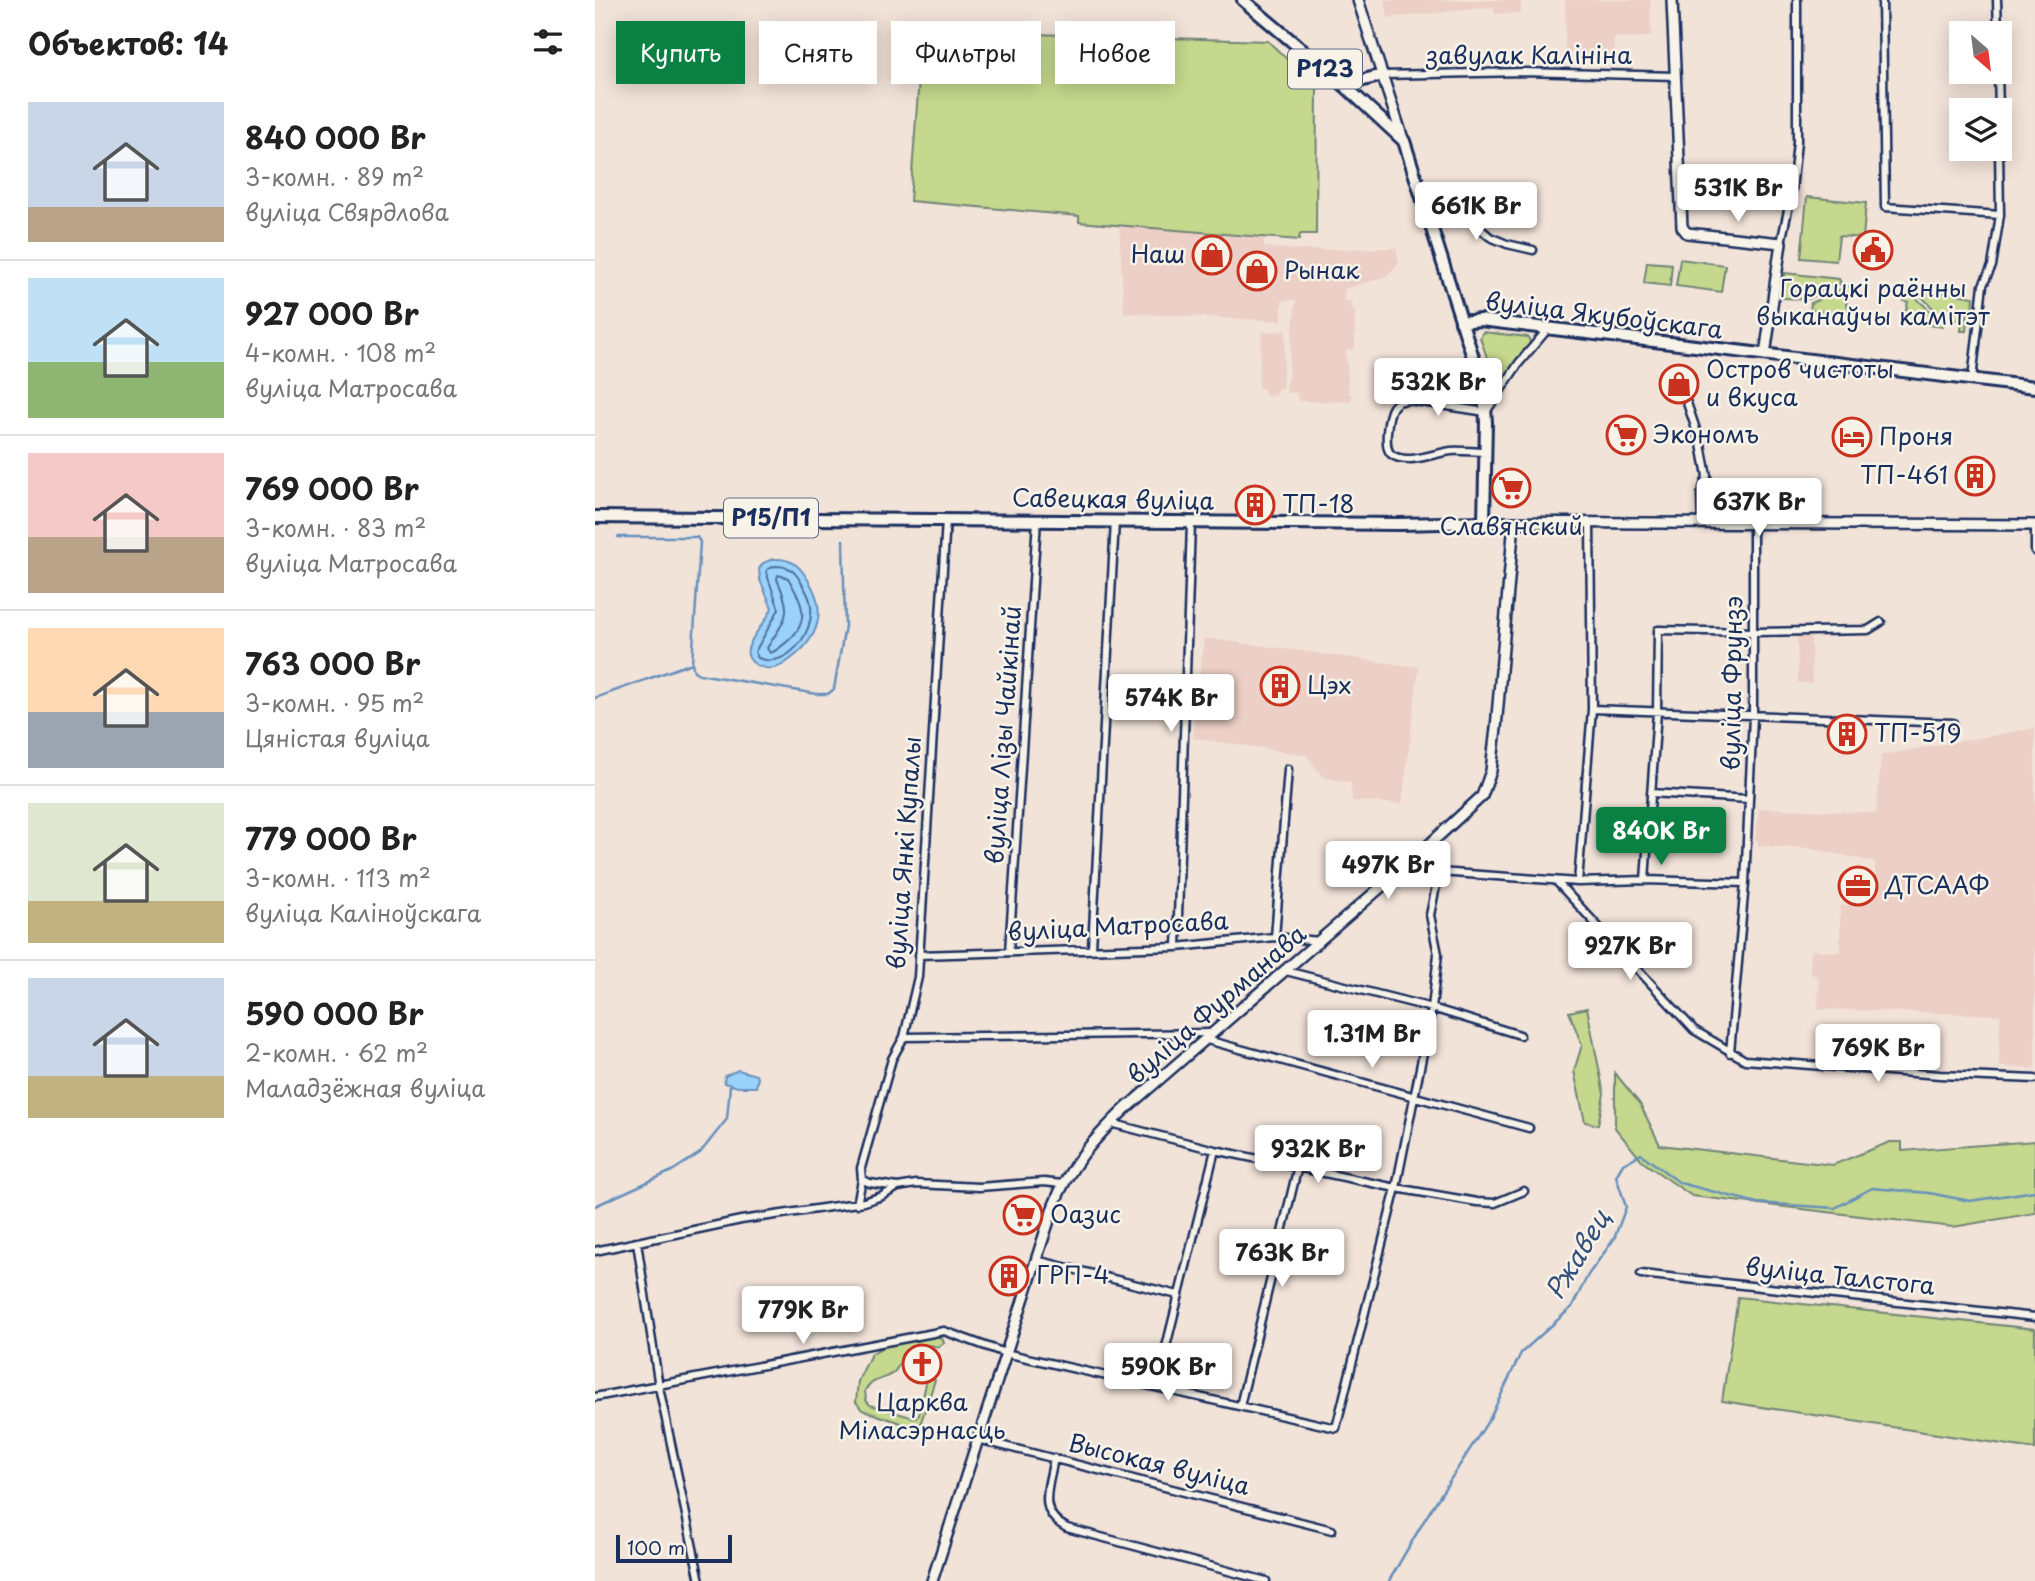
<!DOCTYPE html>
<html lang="ru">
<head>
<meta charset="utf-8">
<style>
  :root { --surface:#fff; --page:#f6f6f6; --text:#222; --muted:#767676; --line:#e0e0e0; --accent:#0b8043 }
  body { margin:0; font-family:"Playpen Sans",sans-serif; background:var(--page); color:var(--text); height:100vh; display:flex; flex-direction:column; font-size:26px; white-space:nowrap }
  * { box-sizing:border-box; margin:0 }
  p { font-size:23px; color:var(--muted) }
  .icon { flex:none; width:38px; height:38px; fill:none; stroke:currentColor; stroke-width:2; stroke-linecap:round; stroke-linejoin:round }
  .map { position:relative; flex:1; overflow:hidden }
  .details { display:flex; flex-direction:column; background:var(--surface); width:595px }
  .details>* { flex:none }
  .hud { position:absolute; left:21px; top:21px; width:665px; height:63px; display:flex; gap:14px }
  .needle { width:46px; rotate:152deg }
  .controls { position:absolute; left:1354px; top:21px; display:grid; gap:14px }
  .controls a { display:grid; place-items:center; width:63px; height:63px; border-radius:0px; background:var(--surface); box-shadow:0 4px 18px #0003; font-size:35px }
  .scale { position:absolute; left:21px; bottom:18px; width:116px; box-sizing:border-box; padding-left:7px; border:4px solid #1b2f5e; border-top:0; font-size:19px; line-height:24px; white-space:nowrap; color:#1b2f5e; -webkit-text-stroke:5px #f7f3e8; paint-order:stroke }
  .price { position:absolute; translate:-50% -60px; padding:0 16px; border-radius:7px; background:#fff; color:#222; font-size:23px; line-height:46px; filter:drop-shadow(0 2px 4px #0008) }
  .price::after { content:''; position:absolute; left:50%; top:42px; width:21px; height:16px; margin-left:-10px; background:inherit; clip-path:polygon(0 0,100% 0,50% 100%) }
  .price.current { background:var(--accent); color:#fff }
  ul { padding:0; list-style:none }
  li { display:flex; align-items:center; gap:21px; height:175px; padding:0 28px }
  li+li { border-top:2px solid var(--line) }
  li span { display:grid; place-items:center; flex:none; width:196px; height:140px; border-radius:0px; color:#555 }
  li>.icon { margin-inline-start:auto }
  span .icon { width:84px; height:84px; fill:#fffc; stroke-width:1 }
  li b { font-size:30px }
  h2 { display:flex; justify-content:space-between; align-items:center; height:84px; padding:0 28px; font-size:30px }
  .tag { padding:0 24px; border-radius:0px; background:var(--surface); box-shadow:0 4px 18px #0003; font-size:24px; line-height:63px }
  .tag.current { background:var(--accent); color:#fff }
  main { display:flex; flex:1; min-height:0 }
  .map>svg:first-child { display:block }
  .built { fill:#ecd0c7 }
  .green { fill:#c5d88d; stroke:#708476; stroke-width:2 }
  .water { fill:#9bd2fa; stroke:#6891bc; stroke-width:2 }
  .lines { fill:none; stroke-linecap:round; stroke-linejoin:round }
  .shore { stroke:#4e709c; stroke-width:2 }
  .stream { stroke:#6891bc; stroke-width:2.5 }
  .street-casing { stroke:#1b2f5e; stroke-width:11 }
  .secondary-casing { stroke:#1b2f5e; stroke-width:14 }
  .primary-casing { stroke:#1b2f5e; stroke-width:16 }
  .street { stroke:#f7f3e8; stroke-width:6 }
  .secondary { stroke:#f7f3e8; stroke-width:9 }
  .primary { stroke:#f7f3e8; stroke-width:10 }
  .labels { text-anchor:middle; stroke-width:5; stroke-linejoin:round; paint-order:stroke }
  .shield { fill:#f7f3e8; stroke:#5d6a87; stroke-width:2 }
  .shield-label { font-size:23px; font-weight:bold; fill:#1b2f5e }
  .street-label { font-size:24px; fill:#1b2f5e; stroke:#f7f3e8 }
  .poi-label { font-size:24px; fill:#1b2f5e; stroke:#f7f3e8; text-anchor:start }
  .water-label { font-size:26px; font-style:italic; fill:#35507d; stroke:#f7f3e8 }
</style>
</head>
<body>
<main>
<section class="details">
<h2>Объектов: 14<svg class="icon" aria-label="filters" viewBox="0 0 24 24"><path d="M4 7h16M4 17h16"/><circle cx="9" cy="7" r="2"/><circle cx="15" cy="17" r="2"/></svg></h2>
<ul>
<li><span style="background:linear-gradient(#c9d6e8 75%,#b9a48a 0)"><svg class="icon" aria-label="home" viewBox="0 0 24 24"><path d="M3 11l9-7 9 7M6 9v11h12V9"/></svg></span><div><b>840 000 Br</b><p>3-комн. · 89 m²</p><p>вуліца Свярдлова</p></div></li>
<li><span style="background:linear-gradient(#bfe0f5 60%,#8fb573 0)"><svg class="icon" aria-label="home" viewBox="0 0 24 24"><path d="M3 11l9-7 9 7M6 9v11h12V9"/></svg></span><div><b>927 000 Br</b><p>4-комн. · 108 m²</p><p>вуліца Матросава</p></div></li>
<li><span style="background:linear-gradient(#f6c9c9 60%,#b9a48a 0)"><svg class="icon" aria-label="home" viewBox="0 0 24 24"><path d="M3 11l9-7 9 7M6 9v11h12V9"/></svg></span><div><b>769 000 Br</b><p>3-комн. · 83 m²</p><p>вуліца Матросава</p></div></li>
<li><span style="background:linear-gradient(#ffd9b3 60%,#9aa5b1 0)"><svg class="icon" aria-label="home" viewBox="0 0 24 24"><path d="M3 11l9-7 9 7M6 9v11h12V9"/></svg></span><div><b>763 000 Br</b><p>3-комн. · 95 m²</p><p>Цяністая вуліца</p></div></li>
<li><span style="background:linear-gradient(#dfe7d0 70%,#c2b280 0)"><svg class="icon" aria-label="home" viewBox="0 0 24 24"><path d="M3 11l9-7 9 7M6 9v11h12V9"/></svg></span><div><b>779 000 Br</b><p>3-комн. · 113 m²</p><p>вуліца Каліноўскага</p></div></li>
<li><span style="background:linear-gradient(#c9d6e8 70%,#c2b280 0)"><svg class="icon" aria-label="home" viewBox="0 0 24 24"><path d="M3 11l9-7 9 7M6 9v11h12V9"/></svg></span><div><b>590 000 Br</b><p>2-комн. · 62 m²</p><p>Маладзёжная вуліца</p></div></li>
</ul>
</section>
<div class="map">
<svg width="1440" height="1581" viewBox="0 0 1440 1581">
  <rect width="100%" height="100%" fill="#f2e3d9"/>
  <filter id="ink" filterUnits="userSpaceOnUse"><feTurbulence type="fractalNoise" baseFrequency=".0143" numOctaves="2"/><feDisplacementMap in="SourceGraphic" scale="14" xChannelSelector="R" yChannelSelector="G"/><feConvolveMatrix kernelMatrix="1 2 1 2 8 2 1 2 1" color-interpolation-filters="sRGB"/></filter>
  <g filter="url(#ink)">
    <!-- built -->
    <path class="built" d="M790,0H926V13L900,14L899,7L793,18Z
      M970,0H1055L1056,37L1019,38V60L981,58V53H970Z
      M524,225L669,237V247L705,250L801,248L804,264L790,277L750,289L749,301H756V309H760V349L751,350L754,394H758L755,402L703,401L702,393H691L701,300L687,301V321L529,313Z
      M691,331L687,390H681L680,395L671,396L669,389L663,388L667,332Z
      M1216,635L1217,683H1203L1202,636Z
      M609,638L824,667L807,804L757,801L756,783L728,777L711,755L598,738Z
      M1440,728V1068L1404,1067L1405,1015L1223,1009L1224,979L1215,972L1216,950L1245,952V906L1279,899L1280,862L1212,848L1163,846V841L1160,840L1164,808L1281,813L1286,755Z"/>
    <!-- green -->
    <path class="green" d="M334,31L673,41L722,88L721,234H705L704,240L484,222V216L315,201L327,37Z
      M1212,197L1271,203L1268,238L1244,236L1241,261L1206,258Z
      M1085,259L1130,265L1126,292L1081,286Z
      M1052,262L1077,264L1075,286L1049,283Z
      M1190,273L1244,279L1246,283L1213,299L1188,298Z
      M1252,286L1258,288L1256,295H1253L1251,305L1256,307L1254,315L1215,310L1216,303Z
      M1322,288L1379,297L1378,309L1373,310L1371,331H1366L1367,321L1354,318L1350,320L1321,291Z
      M1310,294L1318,295L1348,323L1347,327L1306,321L1307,311H1311L1313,302L1309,301Z
      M888,332L933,337L936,344L905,385L901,384L885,337Z
      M992,1008L1009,1094L1003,1125L990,1122L979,1071L987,1045L974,1012Z
      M1020,1073L1045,1104L1065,1145L1238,1165L1295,1142H1307V1151L1440,1141V1213L1358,1227L1097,1196L1048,1162L1020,1128Z
      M1143,1297L1440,1329V1449L1127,1401Z
      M343,1336L347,1338L349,1343L343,1347L335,1345L310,1351C307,1358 304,1367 299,1372C289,1381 279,1377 270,1390L271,1400L275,1405L319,1418L324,1415L332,1379L335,1378L340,1380L325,1425L317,1427L267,1410L261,1402L263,1381L276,1354L290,1346Z"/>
    <!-- water -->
    <path class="water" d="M178,559C198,558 205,566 215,583C232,612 223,638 197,658C192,662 186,667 179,668C168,670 150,663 153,649C156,635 172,622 177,608L165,580L164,569L168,563Z
      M143,1070L161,1075L163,1078L161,1087H143L129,1083L130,1076Z"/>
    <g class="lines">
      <!-- shore -->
      <path class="shore" d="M180,566C194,566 199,570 206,582C210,590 216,597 216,607C219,634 191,670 163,658L160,652L184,609L171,572L173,569Z
        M183,575L193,578C206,600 217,620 194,640C188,645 182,651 175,653L172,648C192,616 198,615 182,579Z"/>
      <!-- stream -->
      <path class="stream" d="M97,663L99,671L104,674L222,694H233L239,689L250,626L248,540
        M0,698L97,663L105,542L102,537H23
        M0,1206L77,1171L105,1153L132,1119L135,1086
        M794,1581L830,1519L895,1418L926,1353L977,1307L993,1275L1019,1239L1031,1207L1021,1176L1028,1164L1046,1154L1085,1183L1162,1203L1240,1208L1277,1188L1334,1193L1375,1201L1440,1191"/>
      <defs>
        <path id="street" d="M1287,0L1290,207L1405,215
          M1402,0L1403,33
          M1403,72L1404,110
          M788,75L928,72L1080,76
          M830,205L855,203L895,237L912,244L938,250
          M1186,243L1197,191L1202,142V0
          M1377,379L1388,285L1397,266L1405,215L1404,149
          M1092,403L1106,444L1112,476L1106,495L1107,524
          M889,452C878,452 867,450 856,451C839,453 811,466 796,454C788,448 793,414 798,407C802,401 807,401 813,400L891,412L924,363L952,330
          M1440,525V551
          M997,709L1358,723
          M1056,793L1154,799
          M823,855L844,872L983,882L1050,880L1150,883
          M1050,880L1062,712L1063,630L1159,632L1273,630L1286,622
          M961,881L1099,1030L1150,1060L1345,1075L1440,1079
          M983,882L997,709L995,523
          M680,937L693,769
          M582,947L596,523
          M497,948L520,521
          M414,952L442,520
          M324,955L582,947L680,937L725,941
          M691,971L837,1008L925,1035
          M309,1037L618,1033
          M612,1040L934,1128
          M1135,1053L1150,883L1158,716V523
          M515,1123L620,1150L801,1188L882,1202L900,1203L929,1191
          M303,1187L275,1183L267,1180L266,1168L297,1059L309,1037L323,977L351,520
          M262,1204L267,1180
          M42,1242L64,1387L105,1581
          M0,1251L146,1220L269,1202L287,1196L303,1187L321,1184L384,1187L449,1182L467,1184
          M441,1260L583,1295
          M1046,1274L1440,1317
          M561,1387L620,1150
          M0,1397L349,1331L410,1353L741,1428L801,1188L837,1008L843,954L835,915L844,872
          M645,1406L703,1166
          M382,1439L737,1530
          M459,1458C454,1487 441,1512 472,1528L671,1581"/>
        <path id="secondary" d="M763,0L808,139
          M1077,0L1087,227L1092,233L1186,243L1170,355
          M889,522L1440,525
          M337,1581L459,1205C474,1166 500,1138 530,1109L823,855L887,796L896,771L901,728L919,522"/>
        <path id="primary" d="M751,87L757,83L788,75
          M866,322L885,320L1440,387
          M0,517L804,524L889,522L891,422L889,392L809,141L751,87L648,0"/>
      </defs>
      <!-- street casing -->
      <use href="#street" class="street-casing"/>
      <!-- secondary casing -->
      <use href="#secondary" class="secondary-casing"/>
      <!-- primary casing -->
      <use href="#primary" class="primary-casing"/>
      <!-- street -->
      <use href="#street" class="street"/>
      <!-- secondary -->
      <use href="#secondary" class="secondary"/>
      <!-- primary -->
      <use href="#primary" class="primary"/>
    </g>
  </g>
  <!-- icons -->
  <defs>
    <symbol id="civic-ring" viewBox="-11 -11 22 22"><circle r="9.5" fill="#f7f3e8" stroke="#c8321e" stroke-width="1.5"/><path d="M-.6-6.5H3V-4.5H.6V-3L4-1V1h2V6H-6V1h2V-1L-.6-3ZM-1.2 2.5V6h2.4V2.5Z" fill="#c8321e"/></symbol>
    <symbol id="shop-ring" viewBox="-11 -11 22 22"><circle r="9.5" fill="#f7f3e8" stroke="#c8321e" stroke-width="1.5"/><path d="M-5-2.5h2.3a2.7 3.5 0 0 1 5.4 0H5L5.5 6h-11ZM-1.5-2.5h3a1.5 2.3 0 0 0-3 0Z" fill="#c8321e"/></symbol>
    <symbol id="supermarket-ring" viewBox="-11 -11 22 22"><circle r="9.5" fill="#f7f3e8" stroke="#c8321e" stroke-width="1.5"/><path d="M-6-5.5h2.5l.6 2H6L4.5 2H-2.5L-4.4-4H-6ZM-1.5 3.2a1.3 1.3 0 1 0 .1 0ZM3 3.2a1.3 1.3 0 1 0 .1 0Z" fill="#c8321e"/></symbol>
    <symbol id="hotel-ring" viewBox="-11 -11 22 22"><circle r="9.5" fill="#f7f3e8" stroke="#c8321e" stroke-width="1.5"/><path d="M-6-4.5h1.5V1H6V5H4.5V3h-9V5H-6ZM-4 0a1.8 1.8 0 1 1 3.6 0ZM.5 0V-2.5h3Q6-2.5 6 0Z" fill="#c8321e"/></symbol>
    <symbol id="building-ring" viewBox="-11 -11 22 22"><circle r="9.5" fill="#f7f3e8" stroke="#c8321e" stroke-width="1.5"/><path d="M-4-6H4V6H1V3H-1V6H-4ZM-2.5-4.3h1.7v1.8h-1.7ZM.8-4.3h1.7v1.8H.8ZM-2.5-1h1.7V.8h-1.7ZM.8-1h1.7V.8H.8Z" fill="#c8321e"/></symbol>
    <symbol id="office-ring" viewBox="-11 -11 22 22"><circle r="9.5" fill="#f7f3e8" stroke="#c8321e" stroke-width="1.5"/><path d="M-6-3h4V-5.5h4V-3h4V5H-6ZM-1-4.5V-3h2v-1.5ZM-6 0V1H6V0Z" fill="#c8321e"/></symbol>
    <symbol id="church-ring" viewBox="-11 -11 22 22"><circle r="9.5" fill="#f7f3e8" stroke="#c8321e" stroke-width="1.5"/><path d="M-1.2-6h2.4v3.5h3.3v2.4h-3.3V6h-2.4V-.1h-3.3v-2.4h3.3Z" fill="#c8321e"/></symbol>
  </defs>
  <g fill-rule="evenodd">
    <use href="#civic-ring" x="1256" y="228" width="44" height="44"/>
    <use href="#shop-ring" x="595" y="233" width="44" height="44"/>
    <use href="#shop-ring" x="640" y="249" width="44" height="44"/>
    <use href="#shop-ring" x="1062" y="362" width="44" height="44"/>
    <use href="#supermarket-ring" x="1009" y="413" width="44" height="44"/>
    <use href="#hotel-ring" x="1235" y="415" width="44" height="44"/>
    <use href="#building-ring" x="1358" y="454" width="44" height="44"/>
    <use href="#supermarket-ring" x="894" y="466" width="44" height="44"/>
    <use href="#building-ring" x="638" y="483" width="44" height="44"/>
    <use href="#building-ring" x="663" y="664" width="44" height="44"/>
    <use href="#building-ring" x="1230" y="712" width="44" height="44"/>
    <use href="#office-ring" x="1241" y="864" width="44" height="44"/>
    <use href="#supermarket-ring" x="406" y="1193" width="44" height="44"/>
    <use href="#building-ring" x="392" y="1254" width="44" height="44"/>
    <use href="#church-ring" x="305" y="1342" width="44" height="44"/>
  </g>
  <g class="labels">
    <!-- shield labels -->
    <g class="shield">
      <rect x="693" y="49.5" width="74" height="39" rx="5"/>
      <rect x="129" y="498.5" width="94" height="39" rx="5"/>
    </g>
    <g class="shield-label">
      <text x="730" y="77">Р123</text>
      <text x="176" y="526">Р15/П1</text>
    </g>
    <!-- street labels -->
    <g class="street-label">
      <text x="934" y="64">завулак Калініна</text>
      <text transform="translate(1009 316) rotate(7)" y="8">вуліца Якубоўскага</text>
      <text transform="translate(518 500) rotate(1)" y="8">Савецкая вуліца</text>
      <text transform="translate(1138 683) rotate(-89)" y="8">вуліца Фрунзэ</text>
      <text transform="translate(409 735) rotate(-86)" y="8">вуліца Лізы Чайкінай</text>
      <text transform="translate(310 853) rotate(-86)" y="8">вуліца Янкі Купалы</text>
      <text transform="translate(523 927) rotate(-3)" y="8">вуліца Матросава</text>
      <text transform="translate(622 1005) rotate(-41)" y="8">вуліца Фурманава</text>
      <text transform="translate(1245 1277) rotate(6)" y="8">вуліца Талстога</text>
      <text transform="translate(564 1465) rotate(14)" y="8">Высокая вуліца</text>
    </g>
    <!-- poi labels -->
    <g class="poi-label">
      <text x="590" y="263" text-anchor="end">Наш</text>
      <text x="689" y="279">Рынак</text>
      <text x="1278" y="297" text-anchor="middle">Горацкі раённы<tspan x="1278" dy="28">выканаўчы камітэт</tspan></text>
      <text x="1111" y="378">Остров чистоты<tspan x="1111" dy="28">и вкуса</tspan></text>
      <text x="1058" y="443">Экономъ</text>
      <text x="1284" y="445">Проня</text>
      <text x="1353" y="484" text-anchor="end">ТП-461</text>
      <text x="687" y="513">ТП-18</text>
      <text x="916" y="535" text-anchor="middle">Славянский</text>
      <text x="712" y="694">Цэх</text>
      <text x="1279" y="742">ТП-519</text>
      <text x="1290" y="894">ДТСААФ</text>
      <text x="455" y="1223">Оазис</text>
      <text x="441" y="1284">ГРП-4</text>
      <text x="327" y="1411" text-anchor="middle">Царква<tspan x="327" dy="28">Міласэрнасць</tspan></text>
    </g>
    <!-- water labels -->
    <g class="water-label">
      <text transform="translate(983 1255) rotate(-59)" y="9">Ржавец</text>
    </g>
  </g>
</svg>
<div class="controls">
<a><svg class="needle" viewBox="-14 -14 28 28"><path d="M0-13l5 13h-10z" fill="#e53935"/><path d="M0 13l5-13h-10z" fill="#767676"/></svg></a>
<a><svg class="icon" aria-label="layers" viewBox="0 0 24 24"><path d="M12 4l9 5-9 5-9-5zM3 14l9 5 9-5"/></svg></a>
</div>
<div class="scale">100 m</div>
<b class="price" style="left:1143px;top:224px">531K Br</b>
<b class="price" style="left:881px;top:242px">661K Br</b>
<b class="price" style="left:843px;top:418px">532K Br</b>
<b class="price" style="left:1164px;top:538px">637K Br</b>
<b class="price" style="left:576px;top:734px">574K Br</b>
<b class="price current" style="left:1066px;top:867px">840K Br</b>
<b class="price" style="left:793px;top:901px">497K Br</b>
<b class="price" style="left:1035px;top:982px">927K Br</b>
<b class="price" style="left:777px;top:1070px">1.31M Br</b>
<b class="price" style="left:1283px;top:1084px">769K Br</b>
<b class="price" style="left:723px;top:1185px">932K Br</b>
<b class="price" style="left:687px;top:1289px">763K Br</b>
<b class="price" style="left:208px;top:1346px">779K Br</b>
<b class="price" style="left:573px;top:1403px">590K Br</b>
<div class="hud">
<a class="tag current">Купить</a>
<a class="tag">Снять</a>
<a class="tag">Фильтры</a>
<a class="tag">Новое</a>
</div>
</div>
</main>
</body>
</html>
